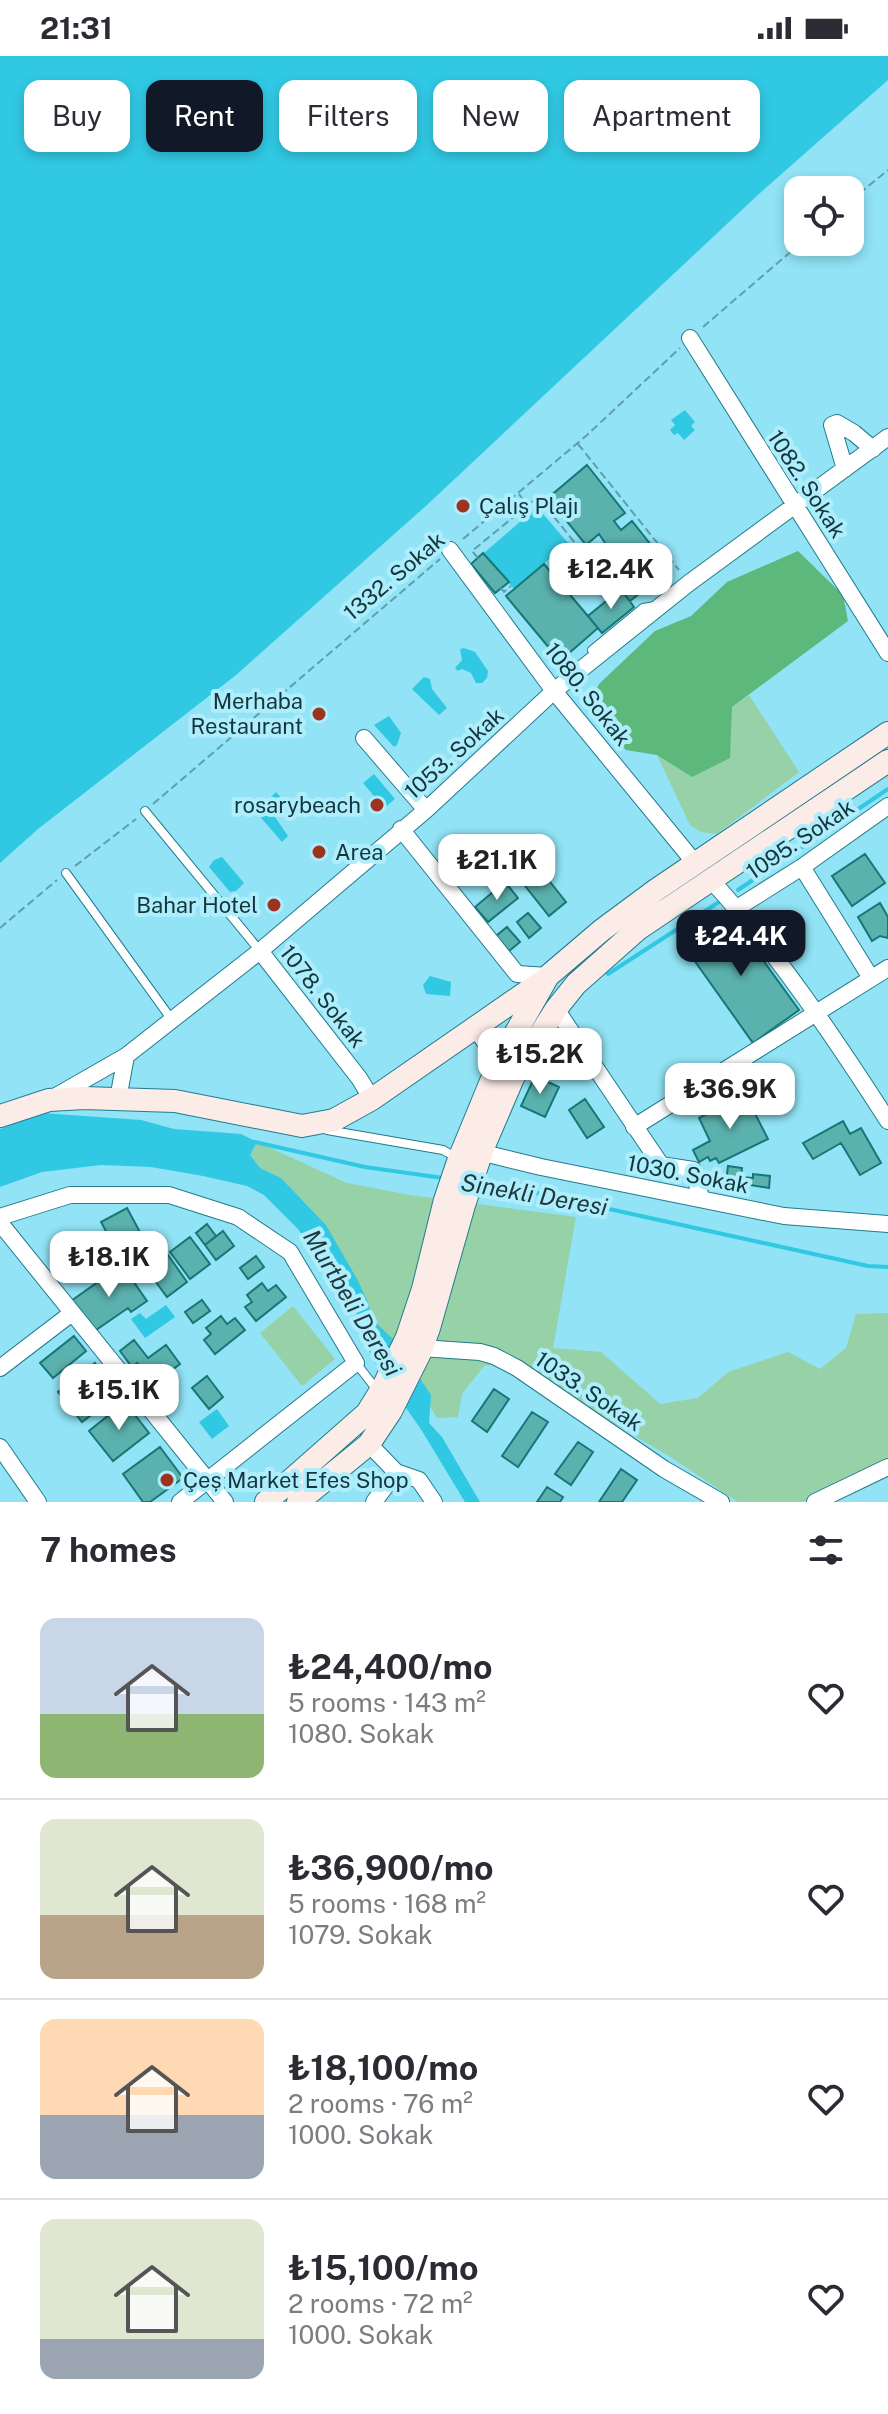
<!DOCTYPE html>
<html lang="en">
<head>
<meta charset="utf-8">
<style>
  :root { --surface:#fff; --page:#f2f2f3; --text:#2b2b33; --muted:#7c7c81; --line:#e1e1e2; --accent:#111827 }
  body { margin:0; font-family:"Public Sans",sans-serif; background:var(--page); color:var(--text); height:100vh; display:flex; flex-direction:column; font-size:30px; white-space:nowrap }
  * { box-sizing:border-box; margin:0 }
  p { font-size:26px; color:var(--muted) }
  .icon { flex:none; width:44px; height:44px; fill:none; stroke:currentColor; stroke-width:2; stroke-linecap:round; stroke-linejoin:round }
  .map { position:relative; height:1446px; overflow:hidden }
  .sheet { display:flex; flex-direction:column; background:var(--surface); flex:1 }
  .sheet>* { flex:none }
  .guide { position:absolute; left:24px; top:24px; width:840px; height:72px; display:flex; gap:16px }
  .tools { position:absolute; left:784px; top:120px; display:grid; gap:16px }
  .tools a { display:grid; place-items:center; width:80px; height:80px; border-radius:16px; background:var(--surface); box-shadow:0 4px 12px #0003; font-size:40px }
  .price { position:absolute; translate:-50% -68px; padding:0 18px; border-radius:16px; background:#fff; color:#222; font-size:26px; line-height:52px; filter:drop-shadow(0 2px 4px #0008) }
  .price::after { content:''; position:absolute; left:50%; top:48px; width:24px; height:18px; margin-left:-12px; background:inherit; clip-path:polygon(0 0,100% 0,50% 100%) }
  .price.active { background:var(--accent); color:#fff }
  ul { padding:0; list-style:none }
  li { display:flex; align-items:center; gap:24px; height:200px; padding:0 40px }
  li+li { border-top:2px solid var(--line) }
  li span { display:grid; place-items:center; flex:none; width:224px; height:160px; border-radius:16px; color:#555 }
  li>.icon { margin-inline-start:auto }
  span .icon { width:96px; height:96px; fill:#fffc; stroke-width:1 }
  li b { font-size:34px }
  h2 { display:flex; justify-content:space-between; align-items:center; height:96px; padding:0 40px; font-size:34px }
  .pill { padding:0 28px; border-radius:16px; background:var(--surface); box-shadow:0 4px 12px #0003; font-size:28px; line-height:72px }
  .pill.active { background:var(--accent); color:#fff }
  .status { display:flex; justify-content:space-between; align-items:center; height:56px; padding:0 40px; background:var(--surface); direction:ltr }
  .status svg { height:22px; fill:currentColor }
  .map>svg:first-child { display:block }
  .green { fill:#97d1a7 }
  .forest { fill:#5db87c }
  .water { fill:#31c8e3 }
  .lines { fill:none; stroke-linecap:round; stroke-linejoin:round }
  .stream { stroke:#31c8e3; stroke-width:4 }
  .building { fill:#5bb1ae; stroke:#167876; stroke-width:2 }
  .lane-casing { stroke:#237b8c; stroke-width:10 }
  .street-casing { stroke:#237b8c; stroke-width:18 }
  .secondary-casing { stroke:#237b8c; stroke-width:24 }
  .path { stroke:#5f9fac; stroke-width:2; stroke-dasharray:8 4; stroke-linecap:butt }
  .lane { stroke:#fff; stroke-width:8 }
  .street { stroke:#fff; stroke-width:16 }
  .secondary { stroke:#fcece8; stroke-width:22 }
  .poi-dot { fill:#9c331e; stroke:#aeeefc; stroke-width:3 }
  .labels { text-anchor:middle; stroke-width:8; stroke-linejoin:round; paint-order:stroke }
  .street-label { font-size:22px; fill:#13363d; stroke:#aeeefc }
  .poi-label { font-size:22px; fill:#13363d; stroke:#aeeefc; text-anchor:start }
  .water-label { font-size:24px; font-style:italic; fill:#21393e; stroke:#aeeefc }
</style>
</head>
<body>
<div class="status"><b>21:31</b><svg viewBox="0 0 49 12"><path d="M0 12V9h3v3zM5 12V6h3v6zM10 12V3h3v9zM15 12V0h3v12zM26 1h20v11H26zM47 4h2v5h-2z"/></svg></div>
<div class="map">
<svg width="888" height="1446" viewBox="0 0 888 1446">
  <rect width="100%" height="100%" fill="#91e3f5"/>
  <!-- green -->
  <path class="green" d="M749,639L799,716L717,778L701,776L690,769L657,699L692,721L731,652Z
    M257,1086L347,1127L410,1139L576,1161L553,1292L601,1296L660,1348L698,1342L728,1316L788,1296L820,1313L846,1292L856,1258L888,1257V1405L803,1446H738L669,1400L510,1307L484,1310L462,1338L458,1361L437,1362L390,1283L373,1264L367,1244L326,1169L281,1122L260,1112L250,1099Z
    M293,1250L335,1303L302,1330L260,1277Z"/>
  <!-- forest -->
  <path class="forest" d="M798,495L843,539L848,565L732,651L730,702L692,721L657,699L626,694L587,653L599,628L655,575L691,560L727,526Z"/>
  <!-- water -->
  <path class="water" d="M0,0H888V24L760,137L428,448L236,619L38,773L0,807Z
    M685,354L695,366L691,370L695,374L684,384L678,377L674,379L670,374L675,369L671,364Z
    M537,451L568,487L514,533L484,497Z
    M464,592L475,596L488,615L487,622L482,627H476L471,617L462,613L458,615L455,612L462,604L460,593Z
    M424,621L430,623L432,633L447,652L439,659L412,633Z
    M389,660L401,677L397,689L394,691L374,669Z
    M374,718L395,743L384,752L363,727Z
    M276,736L287,748L275,761L288,780L282,786L256,756Z
    M222,801L244,827L236,835L230,836L209,811L214,804Z
    M430,920L451,926L450,940L426,938L423,929Z
    M42,1057L141,1064L174,1073L241,1078L257,1086L250,1099L260,1112L281,1122L326,1169L357,1223L367,1244L373,1264L394,1284L431,1339L429,1367L442,1381L480,1446H465L422,1375L371,1301L359,1261L298,1173L264,1139L247,1130L203,1120L151,1111L101,1109L42,1116L0,1131V1073Z
    M166,1249L175,1261L145,1282L131,1263L140,1257L146,1263Z
    M217,1353L229,1370L212,1383L199,1366Z"/>
  <g class="lines">
    <!-- stream -->
    <path class="stream" d="M738,834L888,733
      M608,918L719,846
      M255,1086L365,1111L443,1122
      M479,1128L523,1134L868,1210L888,1211"/>
  </g>
  <!-- building -->
  <path class="building" d="M587,409L625,457L614,465L621,474L632,465L670,513L630,545L592,497L605,487L599,478L586,489L548,442Z
    M483,497L509,526L495,537L471,508Z
    M544,508L598,572L560,605L506,540Z
    M621,533L634,551L602,577L588,560Z
    M865,798L885,827L852,850L832,820Z
    M532,803L566,846L549,860L514,816Z
    M505,826L518,842L488,866L475,851Z
    M880,847L888,861V882L880,880L872,885L858,861Z
    M528,857L541,872L529,882L517,866Z
    M729,857L799,954L753,987L684,890Z
    M507,871L520,886L508,896L496,880Z
    M535,1020L559,1031L545,1061L521,1050Z
    M745,1038L768,1083L719,1107L716,1102L710,1105L708,1101L699,1106L693,1094L710,1085L699,1062Z
    M585,1043L604,1071L587,1082L569,1054Z
    M843,1065L850,1078L861,1072L881,1107L860,1119L841,1087L813,1103L803,1087Z
    M728,1110L742,1112L741,1121L753,1122V1118L770,1120L769,1132L726,1125Z
    M127,1152L141,1178L115,1192L101,1166Z
    M207,1168L216,1180L205,1189L196,1177Z
    M223,1175L234,1190L216,1204L205,1189Z
    M190,1181L210,1208L190,1223L170,1196Z
    M168,1199L187,1226L167,1241L147,1214Z
    M256,1200L264,1211L248,1223L240,1212Z
    M122,1209L147,1245L131,1256L128,1252L93,1276L71,1245Z
    M262,1227L268,1235L276,1229L286,1241L256,1265L245,1251L252,1246L247,1239Z
    M202,1244L210,1255L193,1267L185,1256Z
    M221,1260L227,1268L235,1262L245,1274L215,1298L204,1284L211,1278L206,1272Z
    M74,1280L86,1295L53,1322L40,1307Z
    M134,1284L148,1302L166,1289L180,1308L172,1314L178,1322L155,1340L143,1324L148,1321L137,1307L132,1311L120,1295Z
    M95,1307L119,1338L82,1366L58,1336Z
    M207,1320L223,1341L209,1353L192,1332Z
    M494,1333L509,1343L487,1376L472,1365Z
    M125,1346L149,1377L113,1405L89,1375Z
    M532,1356L548,1366L518,1411L502,1400Z
    M578,1386L593,1396L571,1429L555,1418Z
    M160,1391L183,1422L150,1446H143L123,1418Z
    M621,1413L637,1424L622,1446H599Z
    M547,1431L563,1441L560,1446H537Z"/>
  <g class="lines">
    <defs>
      <path id="lane" d="M592,594L643,552L655,550
        M145,755L260,895
        M66,817L172,964
        M327,1074L443,1094L457,1102
        M356,1307L377,1334"/>
      <path id="street" d="M690,282L888,597
        M845,413L832,369L837,367L854,377L873,393
        M450,494L554,635L695,807
        M364,682L426,754
        M401,773L517,918L548,920
        M802,811L871,922
        M711,824C776,895 836,984 888,1065
        M737,852L802,811L888,750
        M260,895L359,1022L372,1043
        M556,953L661,1109L693,1114L701,1142
        M475,972L499,1006
        M51,1043L126,1000L260,895L426,754L554,635L689,527L888,381
        M118,1043L126,1000
        M634,1071L888,912
        M483,1092L492,1099L541,1111L784,1160L888,1168
        M0,1161L70,1139H169L238,1161L290,1196L356,1307L180,1446
        M0,1167L225,1446
        M421,1292L480,1296L494,1300L517,1312L664,1413L721,1446
        M0,1312L72,1257
        M369,1388L396,1416L419,1424L434,1446
        M0,1391L38,1446
        M374,1446L396,1416
        M815,1446L888,1411"/>
      <path id="secondary" d="M0,1060L49,1044L84,1042L175,1045L302,1070L334,1064L372,1043L541,926
        M266,1446L367,1357L383,1331L407,1281L423,1233L445,1144L459,1103L499,1006L548,920L602,874L656,834L888,677
        M298,1446L369,1388L391,1355L420,1297L429,1272L464,1149L483,1092L513,1022L556,953L576,928L638,873L888,705"/>
    </defs>
    <!-- lane casing -->
    <use href="#lane" class="lane-casing"/>
    <!-- street casing -->
    <use href="#street" class="street-casing"/>
    <!-- secondary casing -->
    <use href="#secondary" class="secondary-casing"/>
    <!-- path -->
    <path class="path" d="M850,145L888,114
      M703,271L802,186
      M578,388L679,514
      M519,438L527,449
      M463,483L586,380L680,292
      M478,502L472,495L538,441L613,534L618,530
      M501,532L504,536L511,530
      M153,748L440,503
      M75,810L136,763
      M0,872L57,824"/>
    <!-- lane -->
    <use href="#lane" class="lane"/>
    <!-- street -->
    <use href="#street" class="street"/>
    <!-- secondary -->
    <use href="#secondary" class="secondary"/>
  </g>
  <!-- markers -->
  <g class="poi-dot">
    <circle cx="463" cy="450" r="8"/>
    <circle cx="319" cy="658" r="8"/>
    <circle cx="377" cy="749" r="8"/>
    <circle cx="319" cy="796" r="8"/>
    <circle cx="274" cy="849" r="8"/>
    <circle cx="167" cy="1424" r="8"/>
  </g>
  <g class="labels">
    <!-- street labels -->
    <g class="street-label">
      <text transform="translate(807 428) rotate(57)" y="8">1082. Sokak</text>
      <text transform="translate(394 520) rotate(-40)" y="8">1332. Sokak</text>
      <text transform="translate(588 638) rotate(52)" y="8">1080. Sokak</text>
      <text transform="translate(454 697) rotate(-42)" y="8">1053. Sokak</text>
      <text transform="translate(800 783) rotate(-34)" y="8">1095. Sokak</text>
      <text transform="translate(323 940) rotate(52)" y="8">1078. Sokak</text>
      <text transform="translate(688 1118) rotate(11)" y="8">1030. Sokak</text>
      <text transform="translate(589 1335) rotate(34)" y="8">1033. Sokak</text>
    </g>
    <!-- poi labels -->
    <g class="poi-label">
      <text x="479" y="458">Çalış Plajı</text>
      <text x="303" y="653" text-anchor="end">Merhaba<tspan x="303" dy="25">Restaurant</tspan></text>
      <text x="361" y="757" text-anchor="end">rosarybeach</text>
      <text x="335" y="804">Area</text>
      <text x="258" y="857" text-anchor="end">Bahar Hotel</text>
      <text x="183" y="1432">Çeș Market Efes Shop</text>
    </g>
    <!-- water labels -->
    <g class="water-label">
      <text transform="translate(534 1139) rotate(10)" y="8">Sinekli Deresi</text>
      <text transform="translate(352 1247) rotate(59)" y="8">Murtbeli Deresi</text>
    </g>
  </g>
</svg>
<div class="tools">
<a><svg class="icon" aria-label="locate" viewBox="0 0 24 24"><circle cx="12" cy="12" r="6"/><path d="M12 2v4M12 18v4M2 12h4M18 12h4"/></svg></a>
</div>
<b class="price" style="left:611px;top:555px">₺12.4K</b>
<b class="price" style="left:497px;top:846px">₺21.1K</b>
<b class="price active" style="left:741px;top:922px">₺24.4K</b>
<b class="price" style="left:540px;top:1040px">₺15.2K</b>
<b class="price" style="left:730px;top:1075px">₺36.9K</b>
<b class="price" style="left:109px;top:1243px">₺18.1K</b>
<b class="price" style="left:119px;top:1376px">₺15.1K</b>
<div class="guide">
<a class="pill">Buy</a>
<a class="pill active">Rent</a>
<a class="pill">Filters</a>
<a class="pill">New</a>
<a class="pill">Apartment</a>
</div>
</div>
<section class="sheet">
<h2>7 homes<svg class="icon" aria-label="filters" viewBox="0 0 24 24"><path d="M4 7h16M4 17h16"/><circle cx="9" cy="7" r="2"/><circle cx="15" cy="17" r="2"/></svg></h2>
<ul>
<li><span style="background:linear-gradient(#c9d6e8 60%,#8fb573 0)"><svg class="icon" aria-label="home" viewBox="0 0 24 24"><path d="M3 11l9-7 9 7M6 9v11h12V9"/></svg></span><div><b>₺24,400/mo</b><p>5 rooms · 143 m²</p><p>1080. Sokak</p></div><svg class="icon" aria-label="heart" viewBox="0 0 24 24"><path d="M12 20l-8-8c-3-5 5-10 8-4 3-6 11-1 8 4z"/></svg></li>
<li><span style="background:linear-gradient(#dfe7d0 60%,#b9a48a 0)"><svg class="icon" aria-label="home" viewBox="0 0 24 24"><path d="M3 11l9-7 9 7M6 9v11h12V9"/></svg></span><div><b>₺36,900/mo</b><p>5 rooms · 168 m²</p><p>1079. Sokak</p></div><svg class="icon" aria-label="heart" viewBox="0 0 24 24"><path d="M12 20l-8-8c-3-5 5-10 8-4 3-6 11-1 8 4z"/></svg></li>
<li><span style="background:linear-gradient(#ffd9b3 60%,#9aa5b1 0)"><svg class="icon" aria-label="home" viewBox="0 0 24 24"><path d="M3 11l9-7 9 7M6 9v11h12V9"/></svg></span><div><b>₺18,100/mo</b><p>2 rooms · 76 m²</p><p>1000. Sokak</p></div><svg class="icon" aria-label="heart" viewBox="0 0 24 24"><path d="M12 20l-8-8c-3-5 5-10 8-4 3-6 11-1 8 4z"/></svg></li>
<li><span style="background:linear-gradient(#dfe7d0 75%,#9aa5b1 0)"><svg class="icon" aria-label="home" viewBox="0 0 24 24"><path d="M3 11l9-7 9 7M6 9v11h12V9"/></svg></span><div><b>₺15,100/mo</b><p>2 rooms · 72 m²</p><p>1000. Sokak</p></div><svg class="icon" aria-label="heart" viewBox="0 0 24 24"><path d="M12 20l-8-8c-3-5 5-10 8-4 3-6 11-1 8 4z"/></svg></li>
</ul>
</section>
</body>
</html>
